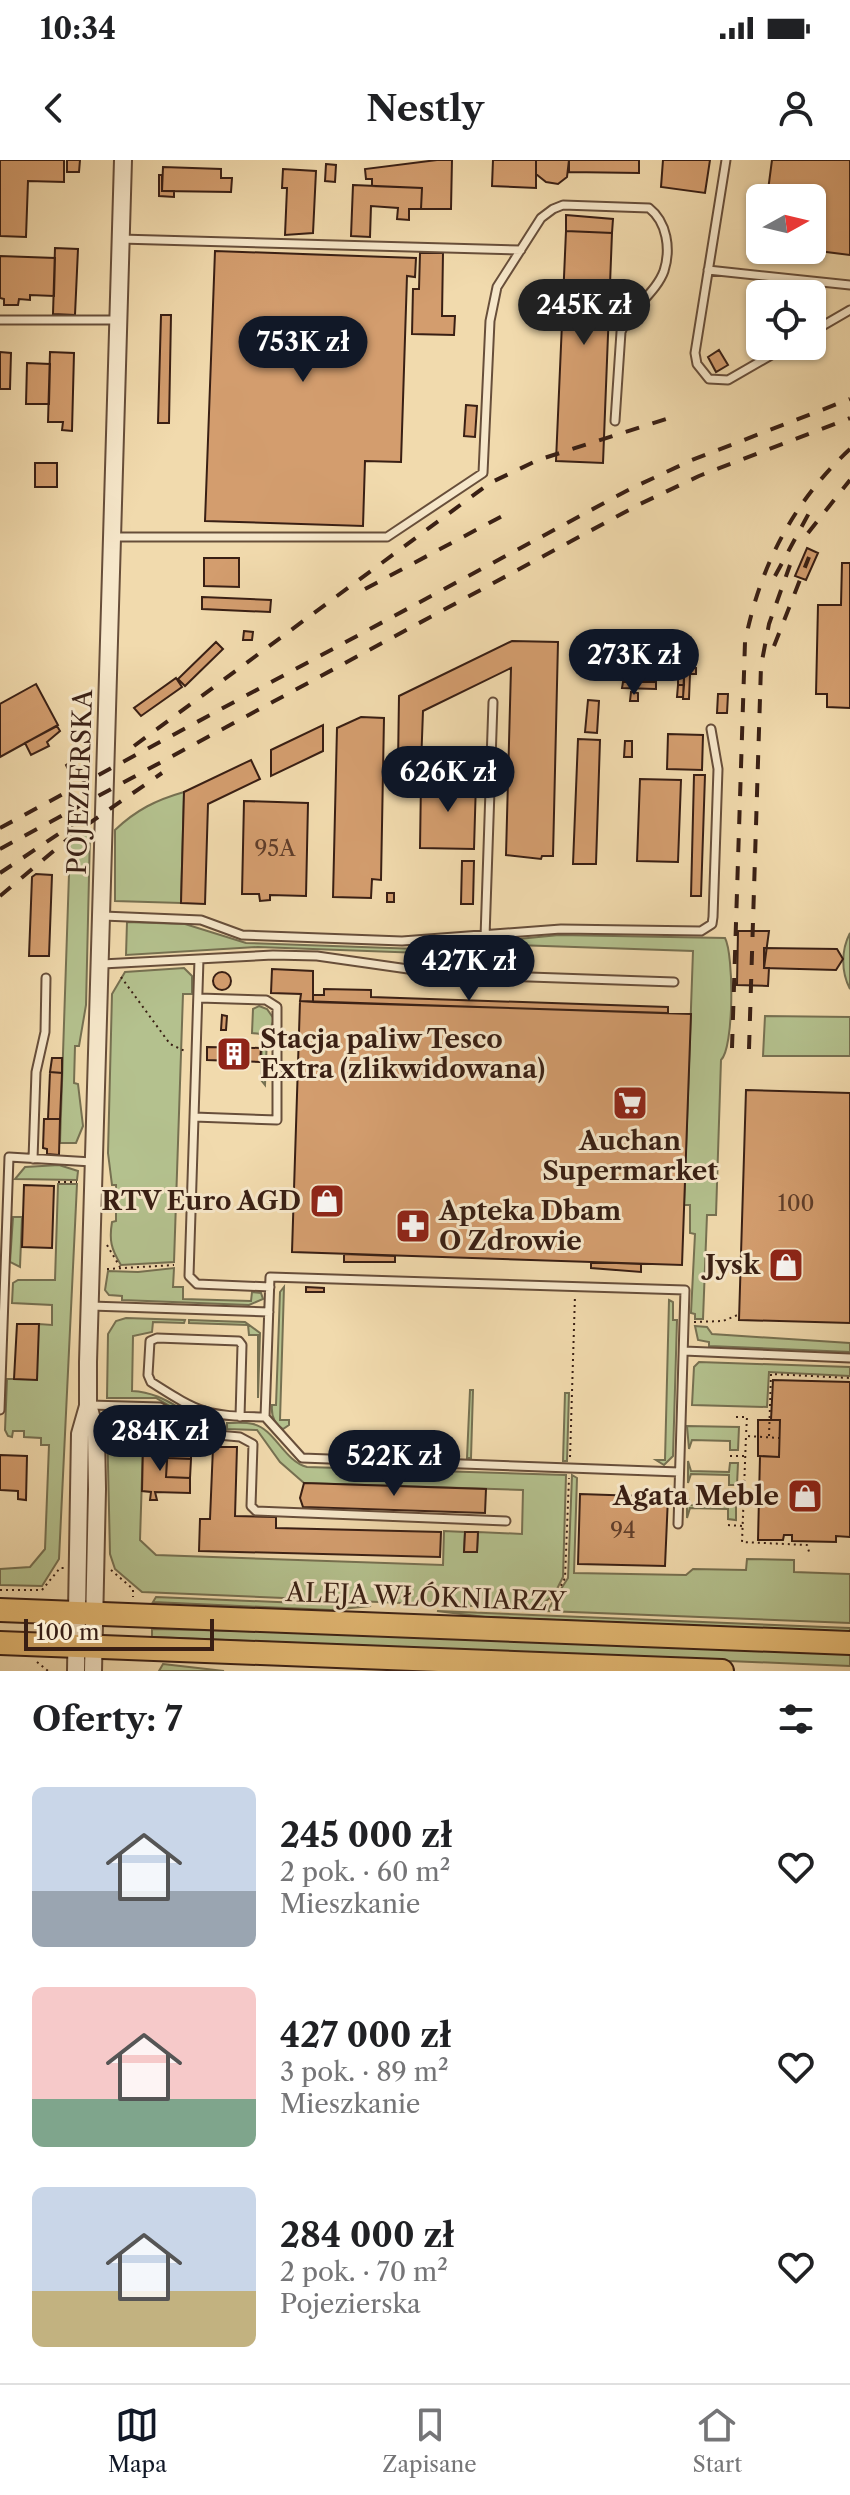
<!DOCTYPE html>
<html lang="pl">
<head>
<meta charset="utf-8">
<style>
  :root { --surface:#fff; --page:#f2f2f2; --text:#202124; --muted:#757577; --line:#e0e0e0; --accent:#111827 }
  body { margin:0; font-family:"Libre Caslon Text",serif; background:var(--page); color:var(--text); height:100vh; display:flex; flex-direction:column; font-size:30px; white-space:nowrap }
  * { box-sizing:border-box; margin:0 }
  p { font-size:26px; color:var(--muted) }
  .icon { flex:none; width:44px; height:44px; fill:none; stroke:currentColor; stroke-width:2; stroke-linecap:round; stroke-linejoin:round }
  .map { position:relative; height:1511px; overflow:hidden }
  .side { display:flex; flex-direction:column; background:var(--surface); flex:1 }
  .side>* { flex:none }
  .needle { width:52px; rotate:82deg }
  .tools { position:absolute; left:746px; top:24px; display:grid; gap:16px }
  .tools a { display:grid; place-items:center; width:80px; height:80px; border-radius:12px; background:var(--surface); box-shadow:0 2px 6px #0004; font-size:40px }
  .scale { position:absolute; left:24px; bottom:20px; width:190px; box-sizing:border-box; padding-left:8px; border:4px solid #391f14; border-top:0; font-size:22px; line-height:28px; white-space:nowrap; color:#391f14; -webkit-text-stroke:6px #f6e7ca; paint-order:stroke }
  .price { position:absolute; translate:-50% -68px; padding:0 18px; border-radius:28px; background:var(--accent); color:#fff; font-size:26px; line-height:52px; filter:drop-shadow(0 2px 4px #0008) }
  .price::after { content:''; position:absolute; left:50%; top:48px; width:24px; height:18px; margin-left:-12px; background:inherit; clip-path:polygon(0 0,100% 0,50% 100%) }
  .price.current { background:#222; color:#fff }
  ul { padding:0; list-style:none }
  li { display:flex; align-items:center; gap:24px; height:200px; padding:0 32px }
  li span { display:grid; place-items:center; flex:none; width:224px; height:160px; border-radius:12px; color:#555 }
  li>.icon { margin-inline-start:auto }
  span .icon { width:96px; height:96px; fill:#fffc; stroke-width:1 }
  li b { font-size:34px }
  h2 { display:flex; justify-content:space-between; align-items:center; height:96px; padding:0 32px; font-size:34px }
  .status { display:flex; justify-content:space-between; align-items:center; height:56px; padding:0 40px; background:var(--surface); direction:ltr }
  .status svg { height:22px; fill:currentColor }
  header { display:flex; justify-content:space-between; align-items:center; height:104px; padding:0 32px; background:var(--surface); font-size:36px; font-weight:700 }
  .dock { display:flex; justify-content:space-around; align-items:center; height:112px; border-top:2px solid var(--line); background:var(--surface); font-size:22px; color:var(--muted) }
  .dock a { display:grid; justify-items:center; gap:4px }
  .dock .current { color:var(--accent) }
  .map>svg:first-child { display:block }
  .green { fill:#b4c18e; stroke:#767051; stroke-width:2 }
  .building { fill:#d39d6e; stroke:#391f14; stroke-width:2 }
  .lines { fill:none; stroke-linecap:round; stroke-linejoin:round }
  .service-casing { stroke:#674e3a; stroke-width:11 }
  .tertiary-casing { stroke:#674e3a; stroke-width:20 }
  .primary-casing { stroke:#391f14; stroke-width:26 }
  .path { stroke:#391f14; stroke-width:2; stroke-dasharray:2 4; stroke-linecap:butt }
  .service { stroke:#f6e7ca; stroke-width:7 }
  .tertiary { stroke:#f6e7ca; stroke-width:16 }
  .primary { stroke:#e8bd76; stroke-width:22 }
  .rail { stroke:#391f14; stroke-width:4; stroke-dasharray:14 14; stroke-linecap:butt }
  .labels { text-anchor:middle; stroke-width:6; stroke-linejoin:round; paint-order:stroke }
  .number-label { font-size:22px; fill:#603e2a }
  .street-label { font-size:26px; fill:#391f14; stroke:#f6e7ca }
  .poi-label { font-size:26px; font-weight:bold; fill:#391f14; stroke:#f6e7ca; text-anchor:end }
</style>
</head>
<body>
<div class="status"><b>10:34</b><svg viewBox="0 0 49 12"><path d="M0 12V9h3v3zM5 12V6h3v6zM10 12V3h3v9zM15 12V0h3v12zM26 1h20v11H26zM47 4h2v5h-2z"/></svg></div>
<header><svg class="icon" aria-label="back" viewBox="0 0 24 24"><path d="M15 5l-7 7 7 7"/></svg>Nestly<svg class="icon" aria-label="person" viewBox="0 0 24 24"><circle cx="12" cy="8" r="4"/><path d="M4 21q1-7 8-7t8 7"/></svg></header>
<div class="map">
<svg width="850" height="1511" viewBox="0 0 850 1511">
  <rect width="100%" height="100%" fill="#f1daad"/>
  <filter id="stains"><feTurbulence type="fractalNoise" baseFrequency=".0025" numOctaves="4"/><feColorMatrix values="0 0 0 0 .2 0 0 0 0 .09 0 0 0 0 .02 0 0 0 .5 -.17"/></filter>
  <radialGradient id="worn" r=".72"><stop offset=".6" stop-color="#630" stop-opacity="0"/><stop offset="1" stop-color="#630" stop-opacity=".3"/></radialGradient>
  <!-- green -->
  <path class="green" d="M184,632L181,743L115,741V670C136,650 156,640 184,632Z
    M86,673L90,674L86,845L79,886H75L74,923L78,924L83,966L76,983H60L70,684Z
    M127,762L185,764L246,783L419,789L559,775L725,778C734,795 734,888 721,900L716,1055H707L703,1159H695V1154L691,1153L695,1074L690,1073V1045H684L693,791L515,785L422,793L258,787L126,795Z
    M850,773V829C841,812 841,790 850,773Z
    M184,808L192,816V834H183L174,1102L121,1105C111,1089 109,1080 112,1062L116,1061V1025H112L108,993L112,834L125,812Z
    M259,846L267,849L274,859L267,878L265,925L261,920L262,874L252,873L253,849Z
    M765,856L850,857V896H763Z
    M59,1005L78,1011L77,1020L15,1019L25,1007Z
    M58,1024H77L59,1399L42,1426L0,1425V1409L30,1407L45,1389L49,1285H41V1278L24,1277V1271H13L12,1277L8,1276L5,1270L7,1219H15L39,1164L52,1165V1145L12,1143L13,1123L18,1120H55Z
    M13,1057H22L20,1107L10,1102Z
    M174,1108L173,1127H183V1139L251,1141L252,1132L261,1133L263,1139L249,1145L122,1140V1136L109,1135L105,1130L108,1111L138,1112Z
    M284,1127L280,1260H289V1265L283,1269C274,1264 271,1256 272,1245H276L280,1132Z
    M669,1140L673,1142V1160H677L673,1296L664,1305L656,1300H665Z
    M126,1158L185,1160L184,1163L153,1162L152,1172L133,1176L132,1231C172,1233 184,1261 223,1262V1269L202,1265L156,1238H107L108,1174L116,1161Z
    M189,1160L245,1162L260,1173L258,1238V1175H249L248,1165L189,1163Z
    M695,1166L707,1167L712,1174L850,1183V1192L709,1186V1182L698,1180Z
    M699,1202L850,1207V1216L769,1212L767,1247L692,1245L694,1207Z
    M470,1230H473L471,1298H467Z
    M565,1233H569L567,1301H563Z
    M107,1261H138V1276H157V1285H143L140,1380L156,1395L443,1405L444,1371L465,1372L464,1391L477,1392L478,1372L522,1374L523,1330L304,1323L280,1302L257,1270L227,1269V1263C235,1263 245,1262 253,1264C275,1269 284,1301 307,1307L566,1315L563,1417L555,1433L542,1445L523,1448L142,1432L115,1409L110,1394Z
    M687,1266L739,1267L738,1290H730V1281L692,1280L689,1289Z
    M688,1301L691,1311L729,1312L730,1303H738L737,1325H729V1315L691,1314L688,1323Z
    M572,1315L577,1318L574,1413L686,1415L693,1409L746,1410L747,1399L794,1400V1412L850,1414V1463L547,1451L568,1418Z
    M687,1335L690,1345L728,1346L729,1337L736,1338V1360L728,1359V1349L690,1348L687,1358Z
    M156,1437L371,1446L331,1450L153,1442Z
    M437,1451L850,1468V1472L485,1457Z
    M152,1469L395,1474L850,1493V1506L152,1477Z
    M163,1504L224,1511H159Z"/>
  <!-- building -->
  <path class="building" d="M0,0H64V22L28,21L26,77L0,76Z
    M67,0H80L79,12H67Z
    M437,0H452L451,49H421L422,28L372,26V19H366L365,9Z
    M493,0H536V28L492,26Z
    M536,0H569L567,17L558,24L546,22L536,14Z
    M569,0H639V13L569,12Z
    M663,0H710L705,33L661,27Z
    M772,0H850V95L811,90L812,38H767Z
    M326,4L336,5L335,22L325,21Z
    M163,7L221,9V18H232L231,32L162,31Z
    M283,9L316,11L313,73L285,75L287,28H282Z
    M159,15H162V31H174V37L159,36Z
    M353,25L422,28L421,49H409V60L397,59L398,48L371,46L370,77L351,76Z
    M566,55L613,59L612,73L566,71Z
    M566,71L612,73L603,303L556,301Z
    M55,88L78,89L75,155L53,154Z
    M215,91L416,98L415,117L407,116L401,302L365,301L363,366L205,361Z
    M420,93H443L442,156H455L454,175L412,174L413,129H419Z
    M0,96L55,98L54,136L30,135V140L19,139L18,145H4V139L0,138Z
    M161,155H171L169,263H158Z
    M719,190L728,205L716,212L708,197Z
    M0,192L11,193L10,229H0Z
    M50,192L74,193L72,271L62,270L63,262H48Z
    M27,203L50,204L49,244H26Z
    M466,245L477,246L475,277L464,276Z
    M35,303H57V327H35Z
    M807,388L818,393L806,420L795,416Z
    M204,398H239V427L204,426Z
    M842,403H850V548L827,547V534H816L818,445H841Z
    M202,437L271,440L270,452L202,449Z
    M244,471L253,472L252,480H243Z
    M512,481L558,482L553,696H542L541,699L506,695L511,508L423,551L421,605L398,604L399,536Z
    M216,482L223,489L185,526L178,519Z
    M614,506H619V520H614Z
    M684,508H696V514H684Z
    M678,514H684V525H678Z
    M684,514H690L689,539H683Z
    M176,518L182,527L141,556L134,548Z
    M623,522H656V529L622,528Z
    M36,524L58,565L0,597V544Z
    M678,525H684L683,537H677Z
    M631,532L638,533V541H630Z
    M718,534H728L727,553H717Z
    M588,540L599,541L597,573L585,572Z
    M361,557L384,558L381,720L372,719L371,738L333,737L337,568Z
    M323,565V591L271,616V590Z
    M57,566L60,571L47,582L49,586L31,595L25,583Z
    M668,574L703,575L702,610L667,609Z
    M578,579L600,580L596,704H573Z
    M625,581H632V597H624Z
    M74,600L76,609L70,613L66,605Z
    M251,600L260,619L208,644L205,744L181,743L184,632Z
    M694,615H705L701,736H691Z
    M640,619L681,620L678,702L637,701Z
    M421,620L476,621L474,689L420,688Z
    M244,641L308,643L306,736L270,735V740L260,741L259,734H242Z
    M462,701H474L473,744H461Z
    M36,714L52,715L49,796H29L32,717Z
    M387,733H394V742H387Z
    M738,771H769L764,808H769L768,826L737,825Z
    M764,788L837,789L843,799L836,810L764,808Z
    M272,809L313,811V842L300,841L301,834L271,833Z
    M213 821a9 9 0 1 1 18 0a9 9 0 1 1-18 0Z
    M324,829L371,830V837L668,847V853L313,842V835H324Z
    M300,841L691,854L682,1105L292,1092Z
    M222,855L227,856L226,870H221Z
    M207,887L261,888L260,902L207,900Z
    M52,898H62V913L50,912Z
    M50,912L62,913L60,959H48Z
    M746,930L850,933V1163L739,1160Z
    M44,959H60L59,995L47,994V989L43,988Z
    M24,1025L54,1026L52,1088L22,1087Z
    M344,1094L395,1096V1102H344Z
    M591,1102L641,1104V1112L591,1108Z
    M306,1127L324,1128V1132H306Z
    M17,1164H39L37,1220L14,1219Z
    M773,1220L850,1222V1377L836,1376V1382L792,1381V1375H784L783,1380H758L760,1296L779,1297L780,1260H771Z
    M758,1260H780L779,1297L758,1296Z
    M160,1282L168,1286L166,1317L190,1318V1333L155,1332L157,1340H150L151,1332L142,1331L143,1285H160Z
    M168,1286L191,1287V1299L167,1298Z
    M213,1287H237L235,1356L276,1357V1368L441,1372L440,1397L199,1391L200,1359H210Z
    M0,1295L27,1296L26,1340L18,1339V1331L0,1330Z
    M167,1298L191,1299L190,1318L166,1317Z
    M304,1323L486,1329L485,1353L303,1347L300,1338Z
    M580,1334L668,1337L665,1406L578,1404Z
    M465,1372H478L477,1392H464Z"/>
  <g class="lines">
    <defs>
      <path id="service" d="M726,0L695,193L697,204L709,219L728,220L787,186
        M120,79L521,90
        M708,110L850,125
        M0,160H118
        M812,172L850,150
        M114,377H387L483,313L490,161L497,127L541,58L553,49L563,45L649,48C667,62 671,89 664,111C656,133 630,149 621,172L615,261
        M103,756L201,760L242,775L402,781L561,769L701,771L712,764L713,757L718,609L711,569
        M485,777L493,542
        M199,799L189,1116L197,1124L270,1127
        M102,804L273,795L317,796L443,814L674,822
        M194,957L277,960V847L266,840L199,838
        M33,999L36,912L45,872L46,818
        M91,1146L269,1152
        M684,1191L850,1198
        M90,1245L160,1247L206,1274L240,1277L253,1284L251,1346L256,1351L506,1361
        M0,1250L9,997L92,1002
        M240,1257L242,1185L239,1181L157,1178L150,1181L148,1215L151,1222C201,1254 206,1256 265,1257
        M678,1364L685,1130L270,1117L265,1257L302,1298L679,1312"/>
      <path id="tertiary" d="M76,1511L80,1274L88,1246
        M93,1511L97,1329L96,1273L88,1245V1202L123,0"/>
      <path id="primary" d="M0,1450L850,1483
        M0,1483L722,1511"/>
    </defs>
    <!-- service casing -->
    <use href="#service" class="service-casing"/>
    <!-- tertiary casing -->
    <use href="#tertiary" class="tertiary-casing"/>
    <!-- primary casing -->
    <use href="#primary" class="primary-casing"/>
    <!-- path -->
    <path class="path" d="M121,817L170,884L187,892
      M58,1022H77
      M107,1085L120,1107
      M107,1109L174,1105
      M694,1162L723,1161L740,1154
      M736,1257H747L746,1275
      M110,1260L147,1258
      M769,1276L771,1214L850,1218
      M780,1278L746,1276L742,1382L807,1385L810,1395
      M730,1296H745
      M570,1297L575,1135
      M729,1331H744
      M728,1365L743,1366
      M111,1410L133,1429V1437
      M0,1430H42L60,1408H64
      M537,1452L556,1435L565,1418L569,1318
      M37,1502L48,1511"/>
    <!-- service -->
    <use href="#service" class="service"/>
    <!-- tertiary -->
    <use href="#tertiary" class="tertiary"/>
    <!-- primary -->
    <use href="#primary" class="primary"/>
    <!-- rail -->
    <path class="rail" d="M808,373L850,320
      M775,416L809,353
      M365,429L506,354
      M774,486L809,397
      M134,586L490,323L538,300L666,259
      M0,668L632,328L692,300L850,239
      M0,689L640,344L699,316L850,258
      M0,713L84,657
      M0,736L75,673L162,613
      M732,888L745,482C760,406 793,342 850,289
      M749,889L761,506L769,464L790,405"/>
  </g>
  <!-- icons -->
  <defs>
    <symbol id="building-square" viewBox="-11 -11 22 22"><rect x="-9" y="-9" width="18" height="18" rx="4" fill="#8f2418" stroke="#f6e7ca"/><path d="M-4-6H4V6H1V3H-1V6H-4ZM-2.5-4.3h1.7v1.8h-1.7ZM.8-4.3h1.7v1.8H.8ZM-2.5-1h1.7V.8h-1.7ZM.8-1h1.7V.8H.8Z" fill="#fff"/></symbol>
    <symbol id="supermarket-square" viewBox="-11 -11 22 22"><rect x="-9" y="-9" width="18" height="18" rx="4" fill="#8f2418" stroke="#f6e7ca"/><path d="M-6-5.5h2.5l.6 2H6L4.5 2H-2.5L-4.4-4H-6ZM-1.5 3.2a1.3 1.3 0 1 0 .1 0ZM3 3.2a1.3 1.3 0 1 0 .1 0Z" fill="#fff"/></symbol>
    <symbol id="shop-square" viewBox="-11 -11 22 22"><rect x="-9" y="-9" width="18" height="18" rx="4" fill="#8f2418" stroke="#f6e7ca"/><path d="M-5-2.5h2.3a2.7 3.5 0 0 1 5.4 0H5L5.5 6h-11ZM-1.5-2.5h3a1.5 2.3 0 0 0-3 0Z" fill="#fff"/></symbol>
    <symbol id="pharmacy-square" viewBox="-11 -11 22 22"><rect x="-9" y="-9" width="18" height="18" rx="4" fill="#8f2418" stroke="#f6e7ca"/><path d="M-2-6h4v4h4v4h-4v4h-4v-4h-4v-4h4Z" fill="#fff"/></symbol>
  </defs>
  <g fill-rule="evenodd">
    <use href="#building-square" x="214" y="874" width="40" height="40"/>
    <use href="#supermarket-square" x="610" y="923" width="40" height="40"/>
    <use href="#shop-square" x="307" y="1021" width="40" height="40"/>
    <use href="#pharmacy-square" x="393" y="1046" width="40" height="40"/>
    <use href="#shop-square" x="766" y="1085" width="40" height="40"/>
    <use href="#shop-square" x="785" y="1316" width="40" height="40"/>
  </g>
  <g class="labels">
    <!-- number labels -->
    <g class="number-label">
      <text x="275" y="696">95A</text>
      <text x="796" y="1051">100</text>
      <text x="623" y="1378">94</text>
    </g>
    <!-- street labels -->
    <g class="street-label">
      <text transform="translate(80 622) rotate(-88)" y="9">POJEZIERSKA</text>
      <text transform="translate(426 1437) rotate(2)" y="9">ALEJA WŁÓKNIARZY</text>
    </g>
    <!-- poi labels -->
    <g class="poi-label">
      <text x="260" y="888" text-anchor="start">Stacja paliw Tesco<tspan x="260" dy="30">Extra (zlikwidowana)</tspan></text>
      <text x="630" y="990" text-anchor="middle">Auchan<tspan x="630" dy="30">Supermarket</tspan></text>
      <text x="301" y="1050">RTV Euro AGD</text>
      <text x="439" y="1060" text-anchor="start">Apteka Dbam<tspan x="439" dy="30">O Zdrowie</tspan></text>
      <text x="760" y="1114">Jysk</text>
      <text x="779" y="1345">Agata Meble</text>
    </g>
  </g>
  <rect width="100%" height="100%" filter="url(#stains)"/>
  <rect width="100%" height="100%" fill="url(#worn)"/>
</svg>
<div class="tools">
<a><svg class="needle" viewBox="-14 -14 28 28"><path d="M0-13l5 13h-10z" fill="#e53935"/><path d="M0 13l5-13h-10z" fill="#757577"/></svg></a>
<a><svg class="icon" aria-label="locate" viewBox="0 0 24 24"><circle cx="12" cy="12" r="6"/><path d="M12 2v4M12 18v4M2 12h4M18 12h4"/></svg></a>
</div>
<div class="scale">100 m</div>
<b class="price current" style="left:584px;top:187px">245K zł</b>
<b class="price" style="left:303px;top:224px">753K zł</b>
<b class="price" style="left:634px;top:537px">273K zł</b>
<b class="price" style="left:448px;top:654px">626K zł</b>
<b class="price" style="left:469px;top:843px">427K zł</b>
<b class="price" style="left:160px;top:1313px">284K zł</b>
<b class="price" style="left:394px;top:1338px">522K zł</b>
</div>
<section class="side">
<h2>Oferty: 7<svg class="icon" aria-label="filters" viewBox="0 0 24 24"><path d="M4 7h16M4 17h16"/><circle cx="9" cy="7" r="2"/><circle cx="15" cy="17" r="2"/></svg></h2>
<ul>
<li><span style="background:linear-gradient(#c9d6e8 65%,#9aa5b1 0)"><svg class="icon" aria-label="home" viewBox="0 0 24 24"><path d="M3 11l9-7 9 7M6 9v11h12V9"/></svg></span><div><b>245 000 zł</b><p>2 pok. · 60 m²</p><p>Mieszkanie</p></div><svg class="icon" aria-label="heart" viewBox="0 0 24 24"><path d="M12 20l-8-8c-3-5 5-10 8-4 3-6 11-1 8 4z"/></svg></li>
<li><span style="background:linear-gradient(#f6c9c9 70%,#7fa58c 0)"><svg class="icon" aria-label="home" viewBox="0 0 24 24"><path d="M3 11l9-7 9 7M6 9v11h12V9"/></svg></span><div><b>427 000 zł</b><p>3 pok. · 89 m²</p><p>Mieszkanie</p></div><svg class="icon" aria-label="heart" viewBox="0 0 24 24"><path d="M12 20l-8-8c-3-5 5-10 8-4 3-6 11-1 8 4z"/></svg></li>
<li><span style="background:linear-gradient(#c9d6e8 65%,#c2b280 0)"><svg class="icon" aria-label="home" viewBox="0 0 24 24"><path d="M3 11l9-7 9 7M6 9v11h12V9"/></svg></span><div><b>284 000 zł</b><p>2 pok. · 70 m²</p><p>Pojezierska</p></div><svg class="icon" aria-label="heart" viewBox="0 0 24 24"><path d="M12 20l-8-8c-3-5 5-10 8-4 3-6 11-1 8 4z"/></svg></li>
</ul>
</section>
<nav class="dock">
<a class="current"><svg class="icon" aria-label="map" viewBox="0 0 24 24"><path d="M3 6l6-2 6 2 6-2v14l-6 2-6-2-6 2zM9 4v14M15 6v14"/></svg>Mapa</a>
<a><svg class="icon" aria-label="saved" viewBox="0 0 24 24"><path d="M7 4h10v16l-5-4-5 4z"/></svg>Zapisane</a>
<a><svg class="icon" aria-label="home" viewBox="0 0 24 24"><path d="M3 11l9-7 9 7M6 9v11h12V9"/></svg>Start</a>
</nav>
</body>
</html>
